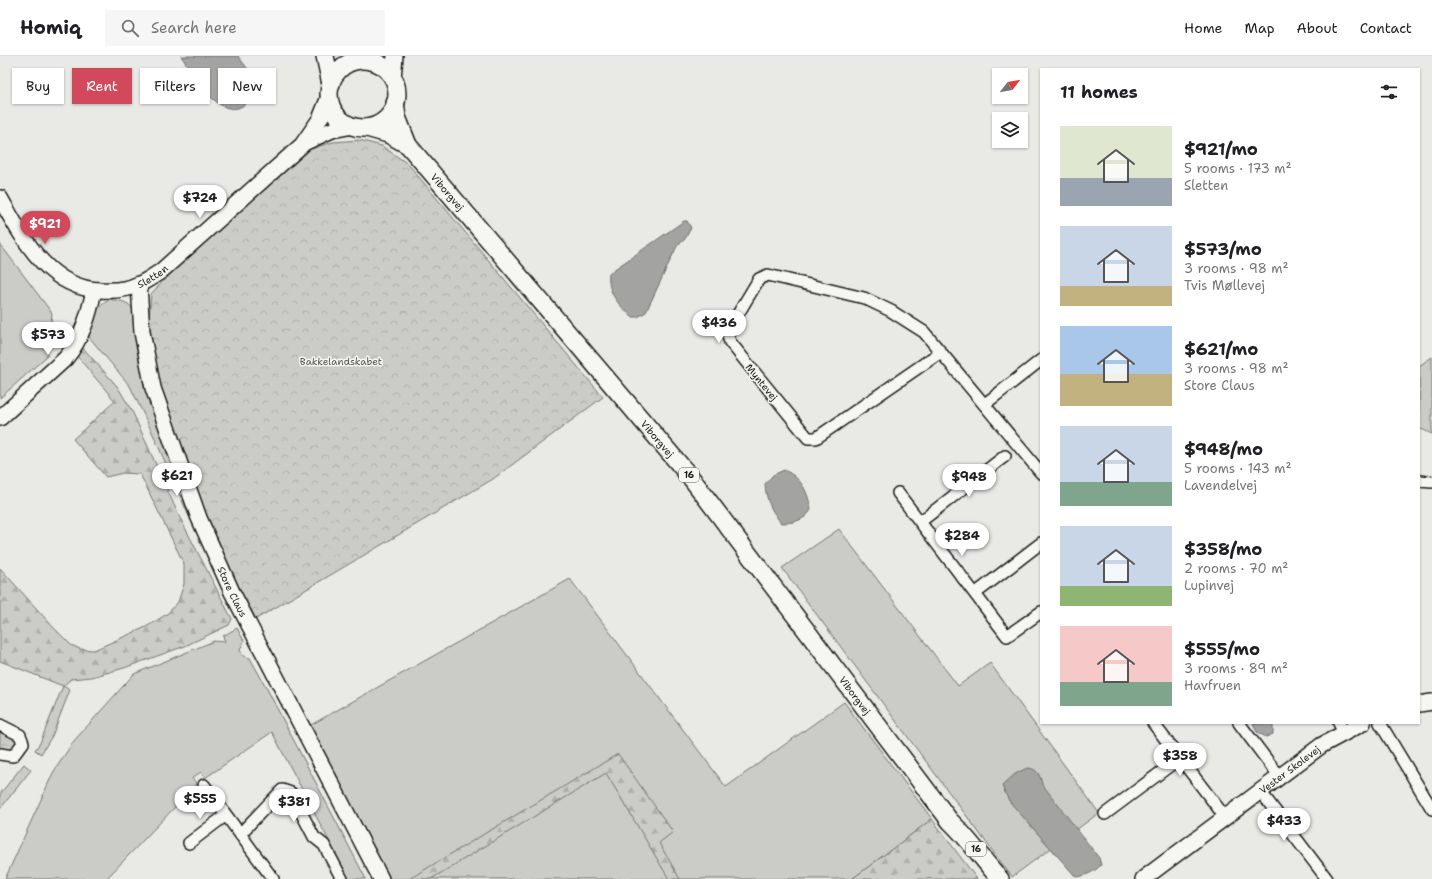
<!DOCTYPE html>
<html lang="en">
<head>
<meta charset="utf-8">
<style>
  :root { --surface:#fff; --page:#f6f6f6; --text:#202124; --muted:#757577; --line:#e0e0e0; --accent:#d1495b }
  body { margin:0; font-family:"Shantell Sans",sans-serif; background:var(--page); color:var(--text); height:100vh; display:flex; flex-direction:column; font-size:15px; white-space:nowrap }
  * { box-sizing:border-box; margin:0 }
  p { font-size:13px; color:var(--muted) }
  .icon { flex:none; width:22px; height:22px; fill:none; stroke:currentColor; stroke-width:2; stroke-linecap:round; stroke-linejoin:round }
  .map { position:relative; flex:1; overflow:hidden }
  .drawer { position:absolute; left:1040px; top:12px; width:380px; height:656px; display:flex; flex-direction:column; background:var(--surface); border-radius:0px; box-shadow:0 1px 3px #0004 }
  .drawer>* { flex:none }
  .top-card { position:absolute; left:12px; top:12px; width:380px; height:36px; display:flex; gap:8px }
  .needle { width:26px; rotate:59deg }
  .buttons { position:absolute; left:992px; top:12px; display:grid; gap:8px }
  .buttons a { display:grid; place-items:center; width:36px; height:36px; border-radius:0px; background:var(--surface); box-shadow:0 1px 3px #0004; font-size:20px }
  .price { position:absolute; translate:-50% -34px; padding:0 9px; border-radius:14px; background:#fff; color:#222; font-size:13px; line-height:26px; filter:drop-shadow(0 1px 2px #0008) }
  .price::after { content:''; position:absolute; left:50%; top:24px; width:12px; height:9px; margin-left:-6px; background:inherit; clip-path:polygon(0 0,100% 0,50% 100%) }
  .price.active { background:var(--accent); color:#fff }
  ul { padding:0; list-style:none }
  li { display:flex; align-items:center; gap:12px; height:100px; padding:0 20px }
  li span { display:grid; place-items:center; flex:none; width:112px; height:80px; border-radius:0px; color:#555 }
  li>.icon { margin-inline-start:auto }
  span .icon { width:48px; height:48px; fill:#fffc; stroke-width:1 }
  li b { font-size:17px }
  h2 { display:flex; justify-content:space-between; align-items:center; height:48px; padding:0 20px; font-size:17px }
  .tag { padding:0 14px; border-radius:0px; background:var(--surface); box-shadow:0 1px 3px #0004; font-size:14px; line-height:36px }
  .tag.active { background:var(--accent); color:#fff }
  header { display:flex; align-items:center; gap:24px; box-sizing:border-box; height:56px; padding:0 20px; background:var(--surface); border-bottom:1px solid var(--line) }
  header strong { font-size:19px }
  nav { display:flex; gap:22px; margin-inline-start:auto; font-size:14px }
  .search { width:280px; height:36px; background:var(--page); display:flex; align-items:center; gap:10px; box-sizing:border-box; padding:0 14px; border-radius:0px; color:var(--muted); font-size:15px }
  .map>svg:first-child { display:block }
  .grass { fill:#cbcbc7; stroke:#747472 }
  .forest { fill:url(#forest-firs); stroke:#747472 }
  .park { fill:url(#park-crowns); stroke:#747472 }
  .water { fill:#a3a3a1; stroke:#6d6d6c }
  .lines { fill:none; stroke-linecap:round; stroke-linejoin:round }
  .street-casing { stroke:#1c1c1c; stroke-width:14 }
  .secondary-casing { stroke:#1c1c1c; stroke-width:18 }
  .primary-casing { stroke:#1c1c1c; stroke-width:20 }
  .street { stroke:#f6f6f2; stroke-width:11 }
  .secondary { stroke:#f6f6f2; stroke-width:15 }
  .primary { stroke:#f6f6f2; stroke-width:17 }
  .labels { text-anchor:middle; stroke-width:3; stroke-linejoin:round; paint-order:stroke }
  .shield { fill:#f6f6f2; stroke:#5d5d5c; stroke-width:1 }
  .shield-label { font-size:9px; font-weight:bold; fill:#1c1c1c }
  .street-label { font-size:10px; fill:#1c1c1c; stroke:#f6f6f2 }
  .park-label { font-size:10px; fill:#51514f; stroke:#f6f6f2 }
</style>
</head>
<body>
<header>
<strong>Homiq</strong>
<div class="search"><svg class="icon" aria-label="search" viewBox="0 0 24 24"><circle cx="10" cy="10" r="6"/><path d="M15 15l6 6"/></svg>Search here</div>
<nav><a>Home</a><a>Map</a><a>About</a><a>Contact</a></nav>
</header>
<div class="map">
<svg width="1432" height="823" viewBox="0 0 1432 823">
  <defs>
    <pattern id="forest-firs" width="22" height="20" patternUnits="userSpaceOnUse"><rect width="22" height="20" fill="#cbcbc7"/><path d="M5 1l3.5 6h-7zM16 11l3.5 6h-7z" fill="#aeaeaa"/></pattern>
    <pattern id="park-crowns" width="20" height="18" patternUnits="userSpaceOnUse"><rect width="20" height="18" fill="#cbcbc7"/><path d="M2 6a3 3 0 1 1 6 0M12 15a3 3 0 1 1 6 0" fill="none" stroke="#aeaeaa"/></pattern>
  </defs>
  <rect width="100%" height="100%" fill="#e9e9e5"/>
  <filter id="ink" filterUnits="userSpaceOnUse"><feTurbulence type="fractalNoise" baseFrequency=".025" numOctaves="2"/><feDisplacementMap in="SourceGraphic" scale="8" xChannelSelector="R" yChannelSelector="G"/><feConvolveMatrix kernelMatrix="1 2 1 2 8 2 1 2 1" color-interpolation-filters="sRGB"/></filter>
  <g filter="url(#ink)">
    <!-- grass -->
    <path class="grass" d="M0,188L52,257L47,300L0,342Z
      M110,243C118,245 128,245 132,252C142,270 136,293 141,312C155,364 175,414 194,464L191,465L152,376L130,330L89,281C92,261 93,254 110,243Z
      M1432,301V378L1419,372V310Z
      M839,473L958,630L990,607L1099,757L1012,821L782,512Z
      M570,523L726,731L844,646L932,763L852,823H388L309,670Z
      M237,572L244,585L240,594L243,600L250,602L266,631L366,823H349L272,676L205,722L201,716L192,722L197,728L106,823H5L53,717L73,686L134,618L214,585L225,586L223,580Z
      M63,630L70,634L52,680L41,698L35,694L40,687Z
      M24,708L31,714L0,753V738Z"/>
    <!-- forest -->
    <path class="forest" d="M83,292L117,330L132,355L179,460L232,563L229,569L185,590L124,612L92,621L71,623L63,630L0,605V512L54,572L71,589L80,593L94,594L146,571L167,558L178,546L184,528V508L140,418L123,417L106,421L73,383L115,345L76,299Z
      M618,698L673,776L659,787L680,823H669L606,717L431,823H409Z
      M932,763L977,823H852Z"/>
    <!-- park -->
    <path class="park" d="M359,84L382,90L408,108L603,341L493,423L256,563L214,485L158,327L149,264L151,238L170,218L310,93L333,86Z
      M0,672L14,681L16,686L12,693L7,696L0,694Z"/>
    <!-- water -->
    <path class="water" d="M181,0H238L256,24L259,37C253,41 245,50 238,52C214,58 193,17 181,0Z
      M684,165H687L691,172L685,183L677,190L646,256L638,261H632C618,248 607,237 609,217Z
      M784,414C802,422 808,436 811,454C804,465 793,467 781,467C771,454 766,444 765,428L773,419Z
      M1253,667H1273V678L1266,681L1257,676Z
      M1027,712C1037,712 1040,719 1042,728L1099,802L1101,809C1094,816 1086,820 1076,821L1009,745L1002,730L1015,718Z"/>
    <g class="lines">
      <defs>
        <path id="street" d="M941,296L822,378L816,382H808L730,286L728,280L729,273L759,223L768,219L864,242L891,255L924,276L1041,417
          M985,348L1041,304
          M1419,425L1432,426
          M898,437L1007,580L1041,556
          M920,466L1005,400
          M976,537L1041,487
          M1153,667L1225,761
          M1239,667L1279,720
          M1339,667L1344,677
          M1380,667L1432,753
          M0,669L20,679L23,687L13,700L0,698
          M204,729L273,823
          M1260,735L1327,823
          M1105,758L1180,702
          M240,778L282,734L291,737L314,781L324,789L342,823
          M189,787L226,759"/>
        <g id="secondary">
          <path d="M367,4L369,0"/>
          <path d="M393,22L395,0"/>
          <path d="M306,86L332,74L353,70"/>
          <path id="s1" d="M0,142C23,182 48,232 100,234C114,235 127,234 139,228C147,225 153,220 160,216L302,89L320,63L329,41"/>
          <path id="s2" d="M139,229L142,276L153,332L199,462L232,536L381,823"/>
          <path d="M0,362L66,302C82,282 89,259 94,234"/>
          <path d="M1419,648L1432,646"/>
          <path id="s3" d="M1143,823L1322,689L1363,667"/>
        </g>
        <g id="primary">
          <path d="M325,0L331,28"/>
          <circle cx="363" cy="38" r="34"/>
          <path d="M395,47L397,61L408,89"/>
          <path id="s4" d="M367,72L388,78L408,89L692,423L950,765C969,783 983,804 1000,823"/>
        </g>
      </defs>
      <!-- street casing -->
      <use href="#street" class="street-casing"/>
      <!-- secondary casing -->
      <use href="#secondary" class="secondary-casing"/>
      <!-- primary casing -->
      <use href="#primary" class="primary-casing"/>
      <!-- street -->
      <use href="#street" class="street"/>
      <!-- secondary -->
      <use href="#secondary" class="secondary"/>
      <!-- primary -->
      <use href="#primary" class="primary"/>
    </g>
  </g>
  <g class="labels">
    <!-- shield labels -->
    <g class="shield">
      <rect x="679" y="412" width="20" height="14" rx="3"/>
      <rect x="966" y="786" width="20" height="14" rx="3"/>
    </g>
    <g class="shield-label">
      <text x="689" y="422">16</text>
      <text x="976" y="796">16</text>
    </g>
    <!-- street labels -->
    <g class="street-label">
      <text dy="4" stroke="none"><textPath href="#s4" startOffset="106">Viborgvej</textPath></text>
      <text dy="4" stroke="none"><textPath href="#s1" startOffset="198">Sletten</textPath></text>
      <text transform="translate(762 326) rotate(51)" y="4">Myntevej</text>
      <text dy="4" stroke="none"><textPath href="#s4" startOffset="430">Viborgvej</textPath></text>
      <text dy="4" stroke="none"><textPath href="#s2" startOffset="323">Store Claus</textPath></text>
      <text dy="4" stroke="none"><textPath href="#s4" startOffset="754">Viborgvej</textPath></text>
      <text dy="4" stroke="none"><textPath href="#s3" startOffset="183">Vester Skolevej</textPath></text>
    </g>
    <!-- park labels -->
    <g class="park-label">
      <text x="341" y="309">Bakkelandskabet</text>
    </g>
  </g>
</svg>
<div class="buttons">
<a><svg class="needle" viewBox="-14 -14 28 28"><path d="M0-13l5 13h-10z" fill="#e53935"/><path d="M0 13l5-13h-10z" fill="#757577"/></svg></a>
<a><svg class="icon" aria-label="layers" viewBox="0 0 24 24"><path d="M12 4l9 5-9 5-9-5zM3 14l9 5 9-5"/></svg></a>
</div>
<b class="price" style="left:200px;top:163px">$724</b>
<b class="price active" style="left:45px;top:189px">$921</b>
<b class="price" style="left:719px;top:288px">$436</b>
<b class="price" style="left:48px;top:300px">$573</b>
<b class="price" style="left:177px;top:441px">$621</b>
<b class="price" style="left:969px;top:442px">$948</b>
<b class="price" style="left:962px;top:501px">$284</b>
<b class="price" style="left:1180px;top:721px">$358</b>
<b class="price" style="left:200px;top:764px">$555</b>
<b class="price" style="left:294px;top:767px">$381</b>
<b class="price" style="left:1284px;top:786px">$433</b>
<div class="top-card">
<a class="tag">Buy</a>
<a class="tag active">Rent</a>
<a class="tag">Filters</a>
<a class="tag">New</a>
</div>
<section class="drawer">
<h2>11 homes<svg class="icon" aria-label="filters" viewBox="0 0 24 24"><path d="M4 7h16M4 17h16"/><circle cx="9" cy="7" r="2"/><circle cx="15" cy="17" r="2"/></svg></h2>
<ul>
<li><span style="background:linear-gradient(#dfe7d0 65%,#9aa5b1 0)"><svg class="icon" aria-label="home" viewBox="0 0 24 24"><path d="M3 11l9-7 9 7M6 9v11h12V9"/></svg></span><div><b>$921/mo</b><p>5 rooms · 173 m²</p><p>Sletten</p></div></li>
<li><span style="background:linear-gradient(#c9d6e8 75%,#c2b280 0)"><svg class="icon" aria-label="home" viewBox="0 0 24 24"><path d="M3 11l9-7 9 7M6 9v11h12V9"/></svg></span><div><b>$573/mo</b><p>3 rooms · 98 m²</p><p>Tvis Møllevej</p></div></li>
<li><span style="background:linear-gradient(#a9c7e8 60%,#c2b280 0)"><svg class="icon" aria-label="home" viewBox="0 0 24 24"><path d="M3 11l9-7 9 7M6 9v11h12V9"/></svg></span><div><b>$621/mo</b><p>3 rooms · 98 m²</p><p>Store Claus</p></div></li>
<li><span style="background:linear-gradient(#c9d6e8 70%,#7fa58c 0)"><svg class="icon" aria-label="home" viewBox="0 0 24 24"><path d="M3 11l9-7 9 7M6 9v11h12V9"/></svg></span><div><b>$948/mo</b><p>5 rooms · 143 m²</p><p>Lavendelvej</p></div></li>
<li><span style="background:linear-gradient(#c9d6e8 75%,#8fb573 0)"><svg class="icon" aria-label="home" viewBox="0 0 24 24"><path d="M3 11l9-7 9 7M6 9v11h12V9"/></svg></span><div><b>$358/mo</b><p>2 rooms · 70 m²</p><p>Lupinvej</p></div></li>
<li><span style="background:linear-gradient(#f6c9c9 70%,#7fa58c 0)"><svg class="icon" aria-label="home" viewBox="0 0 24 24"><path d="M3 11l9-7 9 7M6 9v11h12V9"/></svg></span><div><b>$555/mo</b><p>3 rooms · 89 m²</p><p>Havfruen</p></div></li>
</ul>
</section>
</div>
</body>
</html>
